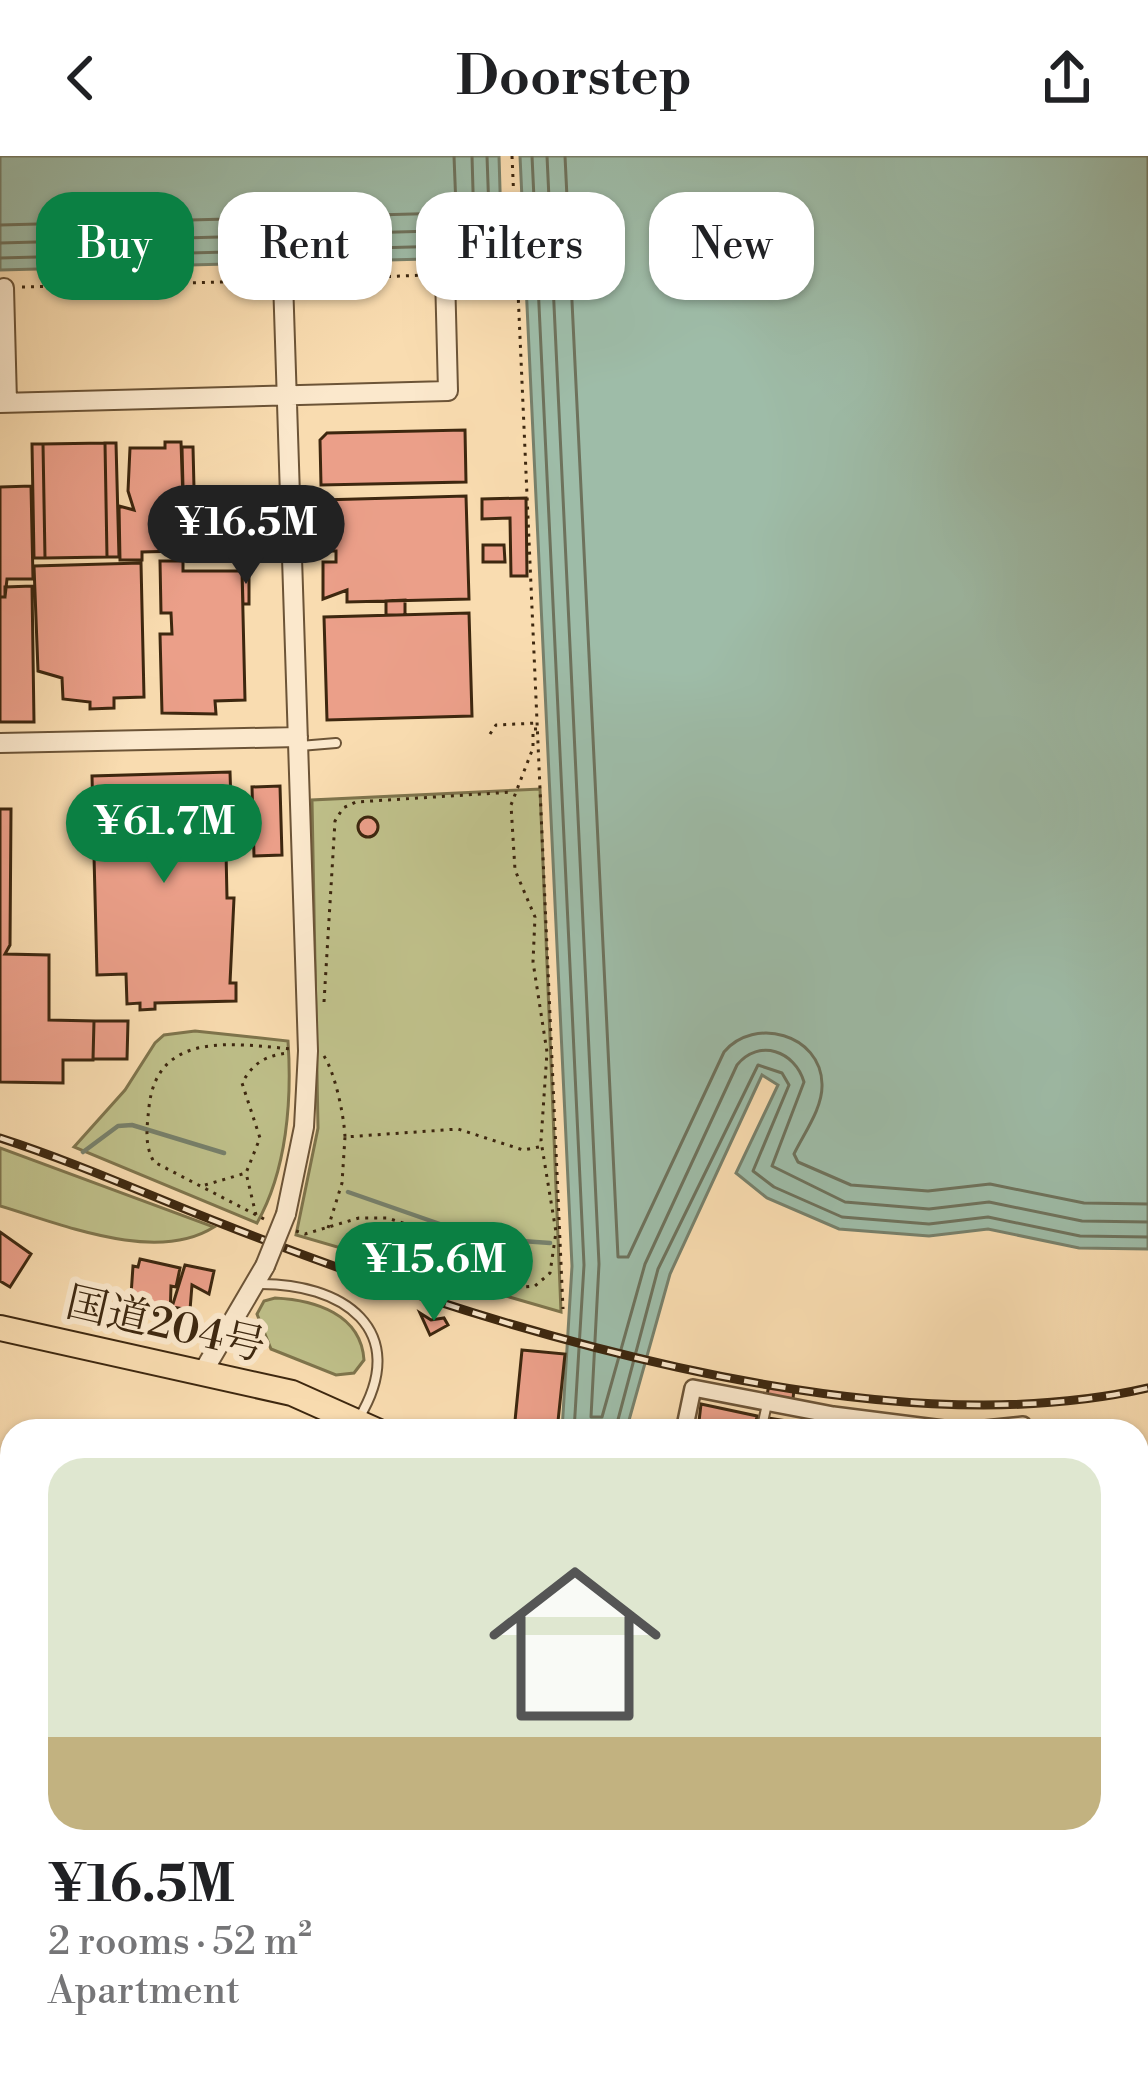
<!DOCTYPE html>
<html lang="en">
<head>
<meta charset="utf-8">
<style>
  :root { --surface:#fff; --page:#f2f2f2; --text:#202124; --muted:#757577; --line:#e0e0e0; --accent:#0b8043 }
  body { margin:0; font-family:"Libre Bodoni","Noto Serif JP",serif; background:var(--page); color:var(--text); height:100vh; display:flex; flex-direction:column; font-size:45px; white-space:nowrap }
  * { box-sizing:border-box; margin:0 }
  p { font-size:39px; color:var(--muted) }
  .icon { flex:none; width:66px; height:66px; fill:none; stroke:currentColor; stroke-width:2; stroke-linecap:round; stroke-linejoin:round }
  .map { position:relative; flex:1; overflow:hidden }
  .details { position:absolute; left:0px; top:1263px; width:1149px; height:663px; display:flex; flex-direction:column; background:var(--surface); border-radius:36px 36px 0 0; box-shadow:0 3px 9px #0004 }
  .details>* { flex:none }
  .hud { position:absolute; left:36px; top:36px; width:1077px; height:108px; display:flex; gap:24px }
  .price { position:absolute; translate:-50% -102px; padding:0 27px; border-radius:42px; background:var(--accent); color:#fff; font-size:39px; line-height:78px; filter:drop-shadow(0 3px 6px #0008) }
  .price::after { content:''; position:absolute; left:50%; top:72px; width:36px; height:27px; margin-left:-18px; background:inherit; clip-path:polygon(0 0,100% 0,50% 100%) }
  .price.active { background:#222; color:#fff }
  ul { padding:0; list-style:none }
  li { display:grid; align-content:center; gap:24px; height:636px; padding:0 48px }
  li+li { border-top:3px solid var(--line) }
  li span { display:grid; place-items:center; height:372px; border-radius:36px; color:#555 }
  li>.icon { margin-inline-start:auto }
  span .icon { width:216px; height:216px; fill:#fffc; stroke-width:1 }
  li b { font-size:51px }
  .pill { padding:0 42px; border-radius:36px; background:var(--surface); box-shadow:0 3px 9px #0004; font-size:42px; line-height:108px }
  .pill.active { background:var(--accent); color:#fff }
  header { display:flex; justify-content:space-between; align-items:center; height:156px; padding:0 48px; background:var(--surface); font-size:54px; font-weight:600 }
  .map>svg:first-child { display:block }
  .green { fill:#bfc08a; stroke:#7e744c; stroke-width:3 }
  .water { fill:#9ebca8; stroke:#77806b; stroke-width:3 }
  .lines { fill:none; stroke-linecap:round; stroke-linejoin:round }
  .shore { stroke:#6e725c; stroke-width:3 }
  .stream { stroke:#77806b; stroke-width:4.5 }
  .river { stroke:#9ebca8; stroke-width:27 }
  .building { fill:#eb9f89; stroke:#3d270f; stroke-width:3 }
  .service-casing { stroke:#6c5437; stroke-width:12 }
  .minor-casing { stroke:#6c5437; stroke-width:20 }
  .tertiary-casing { stroke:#6c5437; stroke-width:22 }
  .trunk-casing { stroke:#3d270f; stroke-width:28 }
  .path { stroke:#3d270f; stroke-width:3; stroke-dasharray:3 6; stroke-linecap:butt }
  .service { stroke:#fbe8cc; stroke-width:8 }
  .minor { stroke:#fbe8cc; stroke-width:15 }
  .tertiary { stroke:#fbe8cc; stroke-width:18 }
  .trunk { stroke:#f9dcb0; stroke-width:24 }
  .rail-casing { stroke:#3d270f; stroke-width:9 }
  .rail { stroke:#fbe8cc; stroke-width:4.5; stroke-dasharray:14; stroke-linecap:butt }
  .tertiary-bridge-casing { stroke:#6c5437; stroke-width:22; stroke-linecap:butt }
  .tertiary-bridge { stroke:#fbe8cc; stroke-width:18 }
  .labels { text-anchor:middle; stroke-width:12; stroke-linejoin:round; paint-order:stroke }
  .street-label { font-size:42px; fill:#3d270f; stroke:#fbe8cc }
</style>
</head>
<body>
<header><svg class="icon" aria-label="back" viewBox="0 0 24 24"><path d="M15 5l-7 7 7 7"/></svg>Doorstep<svg class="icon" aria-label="share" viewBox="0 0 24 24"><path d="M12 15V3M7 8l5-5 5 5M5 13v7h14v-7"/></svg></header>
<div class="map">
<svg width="1148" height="1924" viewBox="0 0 1148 1924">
  <rect width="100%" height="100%" fill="#f9dcb0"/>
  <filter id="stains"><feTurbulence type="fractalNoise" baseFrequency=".00167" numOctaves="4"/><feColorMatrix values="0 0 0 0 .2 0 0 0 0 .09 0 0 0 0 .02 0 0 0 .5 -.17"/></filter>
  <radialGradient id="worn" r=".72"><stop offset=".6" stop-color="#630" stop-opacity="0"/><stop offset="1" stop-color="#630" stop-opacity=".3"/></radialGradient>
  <!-- green -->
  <path class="green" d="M540,633L561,1156L296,1079L318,972L312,644Z
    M195,875L288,885C292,944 287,1014 257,1067L74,991L125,934L155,887L164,879Z
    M0,992L214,1071C156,1108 61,1068 0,1050Z
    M275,1142C315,1144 361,1158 364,1204L354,1217L336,1219L271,1193L257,1158L264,1145Z
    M0,1394L12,1404V1858L6,1861L0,1857Z
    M130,1914H544V1924H137Z"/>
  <!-- water -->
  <path class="water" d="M0,0H499L502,101L0,114Z
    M520,0H1148V1093L1079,1092L988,1073L929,1080L839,1073L767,1042L736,1017L778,929L762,919L670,1118L626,1275H562L572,1110Z"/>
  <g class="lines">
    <!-- shore -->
    <path class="shore" d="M532,0L584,1109L574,1275
      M547,0L599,1108L591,1261H602L645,1108L737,909C759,882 795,895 804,926L772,1010L845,1046L929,1053L989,1046L1082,1065L1148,1066
      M565,0L618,1101H628L724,896C754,860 821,878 822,928C823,952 804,977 794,998L798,1006L851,1029L928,1035L990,1028L1084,1047L1148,1048
      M0,69L450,57L456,51L454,0
      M0,87L469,74L474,69L472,0
      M0,102L485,89L490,84L487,0
      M615,1275L658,1113L758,909L782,917L789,929L753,1015L774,1031L842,1061L929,1068L988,1061L1080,1080L1148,1081"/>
    <!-- stream -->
    <path class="stream" d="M83,996L118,970L132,969L224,997
      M348,1036L480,1082L550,1087"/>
    <!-- river -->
    <path class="river" d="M868,1914L874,1924"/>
  </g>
  <!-- building -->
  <path class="building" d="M465,274L466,326L321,329L320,284L327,277Z
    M165,286H181L184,373H215L216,394L142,396V404H120L119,350L134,354L128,335L130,292H165Z
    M105,287L107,401L45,402L43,288Z
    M105,287H116L119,401H107Z
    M32,288H43L45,402H34Z
    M182,291H193L195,373H184Z
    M31,330L33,423H7L5,441H0V331Z
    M466,340L469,443L347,446V434L323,443V406H336V395H322L321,344Z
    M526,342L527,420H511L510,362L482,363V343Z
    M226,374H254V394H226Z
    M483,389H504L505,406H483Z
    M226,394H254V401H226Z
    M204,395V399L170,400V396Z
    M160,405H183V415H242L245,544L215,545L216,558L162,557L160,478H172L171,457H161Z
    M141,407L144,541L114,542V552L90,553V546L63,543L62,522L38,515L34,410Z
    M242,415H249V448H243Z
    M32,430L34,566H0V441H5V431Z
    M405,444V459H386V445Z
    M469,457L472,560L327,564L324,461Z
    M230,616L231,647H225L232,695H226L227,742H234L230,827H236V845L155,847V853L140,854V847L127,848L126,818L97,819L92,620Z
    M280,630L282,699L254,700L252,631Z
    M0,653H11L10,789L5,798L49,799V864L94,865L93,904H63V927L0,926Z
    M358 671a10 10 0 1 1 20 0a10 10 0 1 1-20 0Z
    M94,865H128L127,903H93Z
    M0,1076L31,1098L10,1131L0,1125Z
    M140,1103L180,1112L176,1131L171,1130L170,1162L130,1154L133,1110L138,1111Z
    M185,1109L214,1115L209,1138L192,1129L190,1154L172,1151Z
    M420,1157L431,1164L444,1162L448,1169L430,1179Z
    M522,1194L565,1198L557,1275H514Z
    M769,1229L794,1233L793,1243L767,1239Z
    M701,1248L757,1260L754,1275L708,1269L707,1275L698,1274Z
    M768,1262L825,1271L824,1275H766Z
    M1137,1671L1148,1678L1137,1704Z
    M630,1914H650V1924H630Z
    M707,1914H788L789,1924H709Z"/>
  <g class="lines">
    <defs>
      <path id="service" d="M300,590L336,587
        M256,1128C343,1126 412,1174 359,1262
        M761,1275L767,1248"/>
      <path id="minor" d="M684,1275L693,1232L833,1259L959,1275
        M966,1275L1023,1269
        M1137,1865L1148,1868"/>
      <path id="tertiary" d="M283,124L308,895L304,971L286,1058
        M4,132L7,246
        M0,247L448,235L445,119
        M0,587L298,581
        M204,1214L265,1110
        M595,1924L597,1914"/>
      <path id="trunk" d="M0,1172L292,1237L377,1275
        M1137,1542L1148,1536"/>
    </defs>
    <!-- service casing -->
    <use href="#service" class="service-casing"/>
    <!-- minor casing -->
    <use href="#minor" class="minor-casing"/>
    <!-- tertiary casing -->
    <use href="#tertiary" class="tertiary-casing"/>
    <!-- trunk casing -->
    <use href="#trunk" class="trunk-casing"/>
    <!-- path -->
    <path class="path" d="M512,0L563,1153
      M460,118L516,117
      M298,124L427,119
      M22,131L265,125
      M490,578L496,569L537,567
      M324,846L335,665L343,652L356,646L513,636
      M324,900C335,917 344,959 345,981
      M247,1021L256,1059
      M205,1029L246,1017L260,982L242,927C253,907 266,899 289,897
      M264,1063L154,1006C144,989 147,971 149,951C157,874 234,888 292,893
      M328,1072L342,1027L345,981L458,973L523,994L539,991
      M296,1075L305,1078L359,1062H387L416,1071L513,1132L535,1130L550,1117L556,1076L541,985L547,896L533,806L535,761L515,714L511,649L533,592V573H538
      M0,1523L12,1554
      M1090,1914L1099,1924"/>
    <!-- service -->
    <use href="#service" class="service"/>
    <!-- minor -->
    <use href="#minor" class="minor"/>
    <!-- tertiary -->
    <use href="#tertiary" class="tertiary"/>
    <!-- trunk -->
    <use href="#trunk" class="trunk"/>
    <defs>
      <path id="rail" d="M0,982C75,1006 148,1039 220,1067C478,1169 874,1295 1148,1232"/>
    </defs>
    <!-- rail casing -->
    <use href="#rail" class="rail-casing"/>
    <!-- rail -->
    <use href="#rail" class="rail"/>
    <defs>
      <path id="tertiary-bridge" d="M265,1110L286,1058"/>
    </defs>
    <!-- tertiary-bridge casing -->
    <use href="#tertiary-bridge" class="tertiary-bridge-casing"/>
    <!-- tertiary-bridge -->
    <use href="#tertiary-bridge" class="tertiary-bridge"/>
  </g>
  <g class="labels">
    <!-- street labels -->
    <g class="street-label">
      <text transform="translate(166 1167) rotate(13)" y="15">国道204号</text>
    </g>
  </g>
  <rect width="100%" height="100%" filter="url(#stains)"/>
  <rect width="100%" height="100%" fill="url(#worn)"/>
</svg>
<b class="price active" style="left:246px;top:431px">¥16.5M</b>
<b class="price" style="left:164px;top:730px">¥61.7M</b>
<b class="price" style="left:434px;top:1168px">¥15.6M</b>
<div class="hud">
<a class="pill active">Buy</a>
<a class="pill">Rent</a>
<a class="pill">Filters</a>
<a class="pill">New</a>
</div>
<section class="details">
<ul>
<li><span style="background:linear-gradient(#dfe7d0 75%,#c2b280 0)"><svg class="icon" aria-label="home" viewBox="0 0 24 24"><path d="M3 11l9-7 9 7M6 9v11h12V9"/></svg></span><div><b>¥16.5M</b><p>2 rooms · 52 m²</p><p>Apartment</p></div></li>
</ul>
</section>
</div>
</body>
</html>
